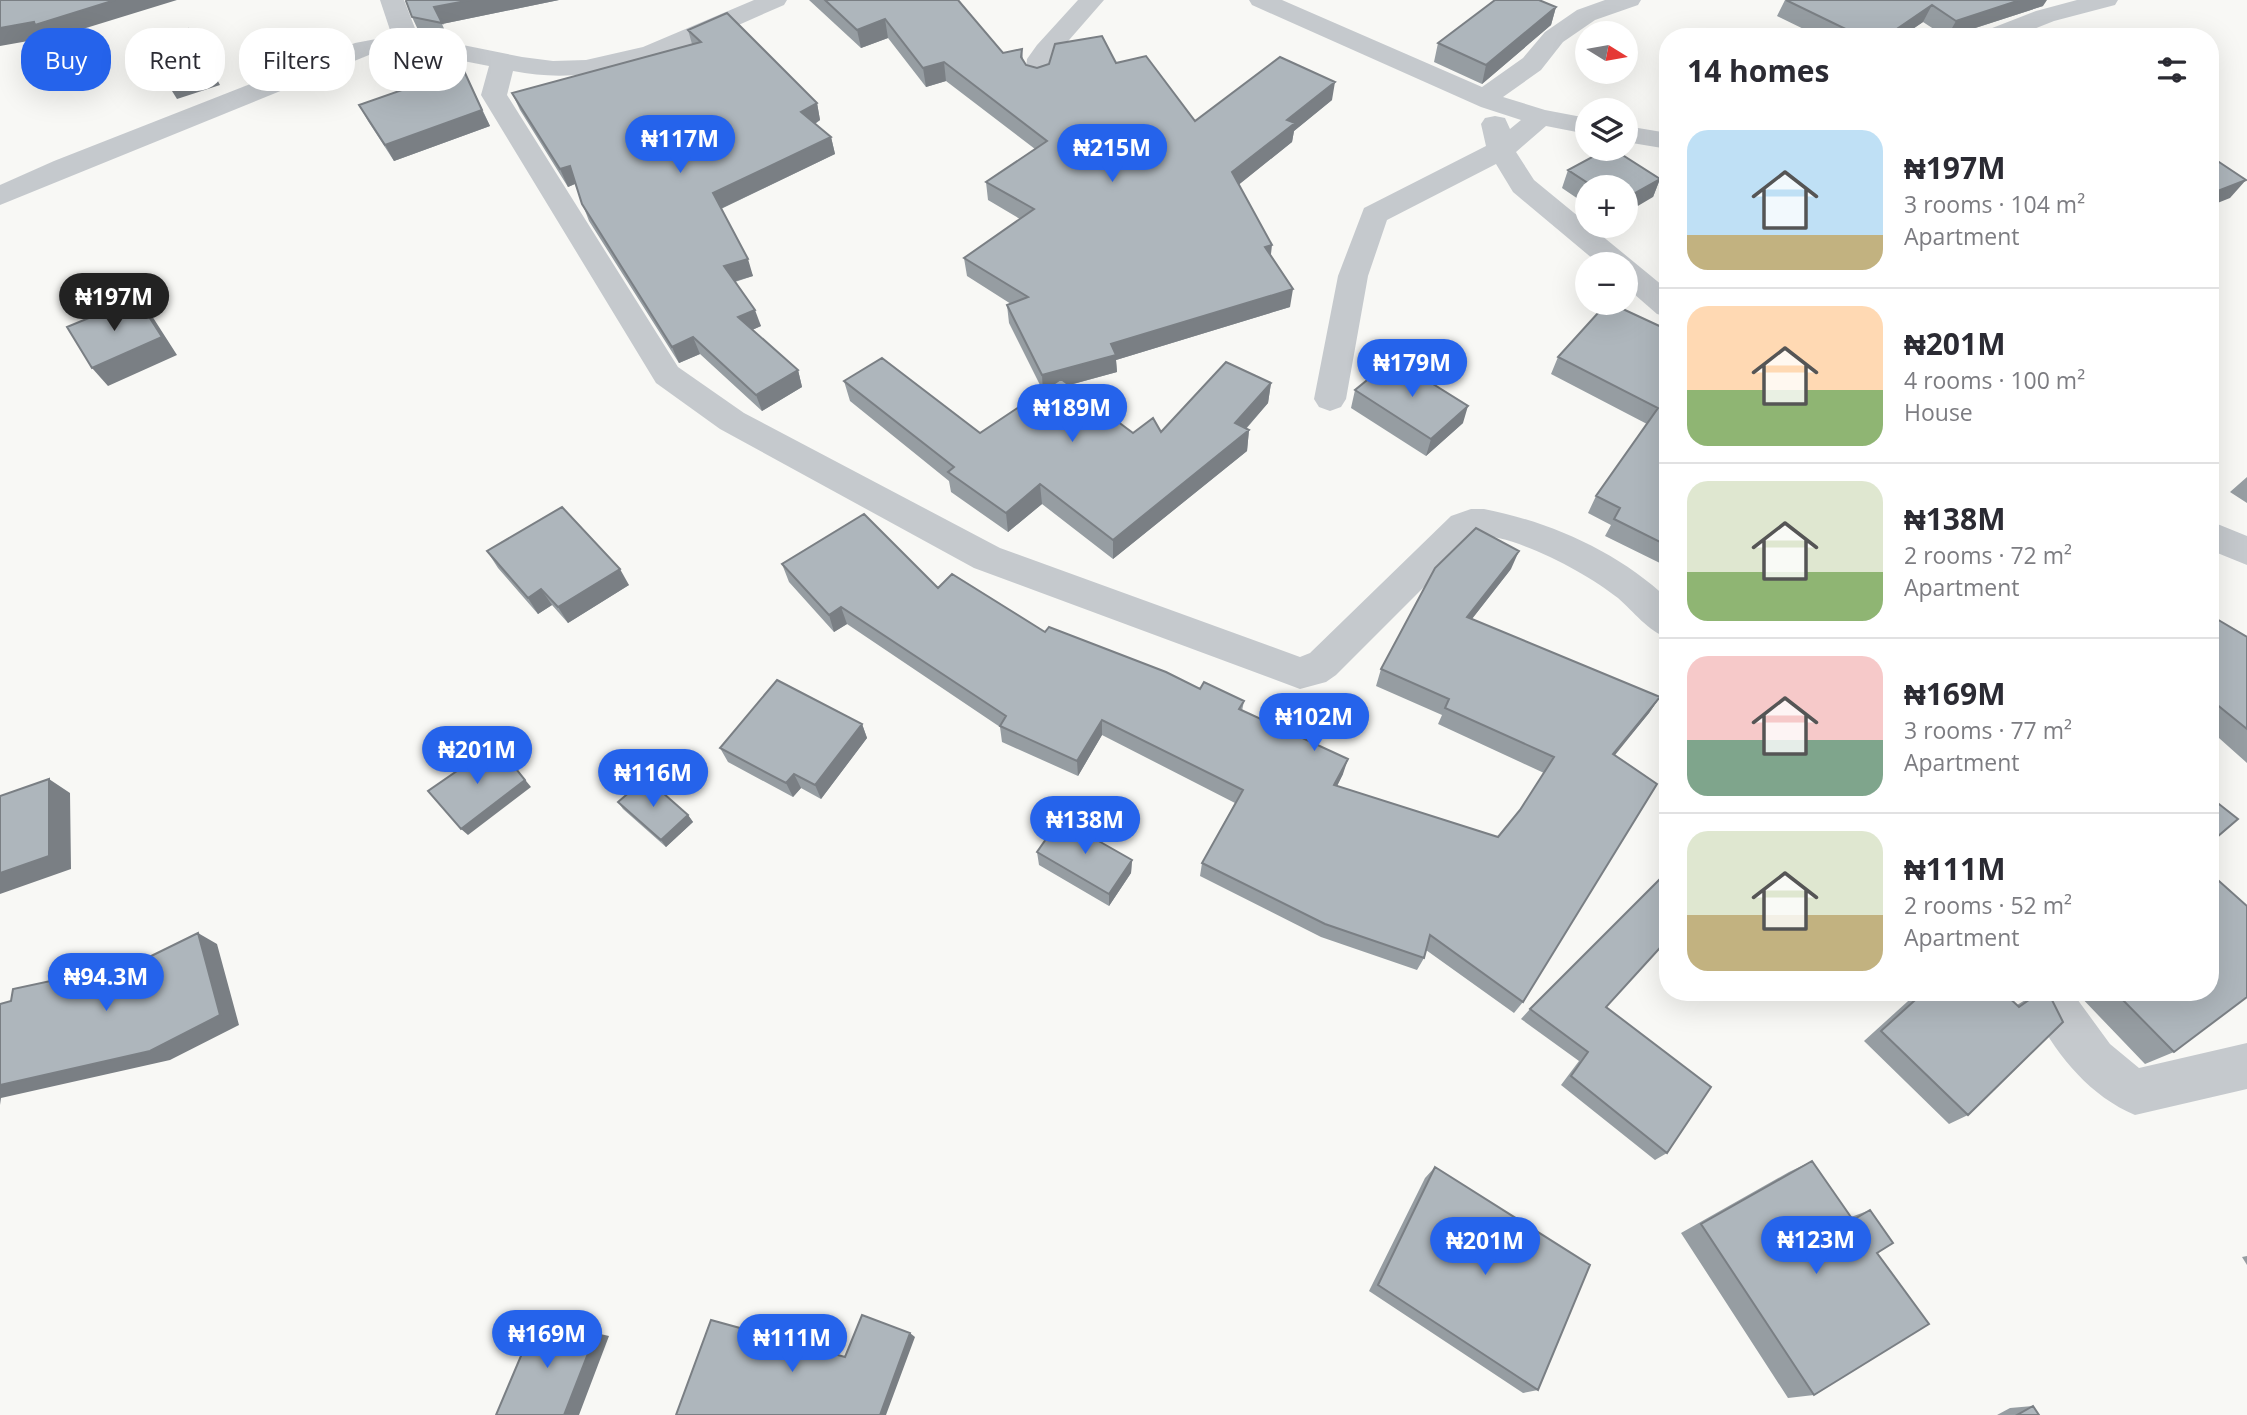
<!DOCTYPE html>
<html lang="en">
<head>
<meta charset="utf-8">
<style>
  :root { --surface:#fff; --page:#f7f7f7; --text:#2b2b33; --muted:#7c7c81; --line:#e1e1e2; --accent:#2563eb }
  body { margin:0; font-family:"Open Sans",sans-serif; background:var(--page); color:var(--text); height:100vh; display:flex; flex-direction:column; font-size:26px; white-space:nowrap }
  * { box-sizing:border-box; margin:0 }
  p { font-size:23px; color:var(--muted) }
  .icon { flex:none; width:38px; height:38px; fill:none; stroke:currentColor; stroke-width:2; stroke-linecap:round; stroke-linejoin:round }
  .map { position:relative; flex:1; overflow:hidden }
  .panel { position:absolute; left:1659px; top:28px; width:560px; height:973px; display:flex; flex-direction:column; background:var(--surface); border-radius:28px; box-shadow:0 7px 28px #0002 }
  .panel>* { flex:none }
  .banner { position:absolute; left:21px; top:28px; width:665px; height:63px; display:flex; gap:14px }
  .needle { width:46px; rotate:101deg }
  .tools { position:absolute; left:1575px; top:21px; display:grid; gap:14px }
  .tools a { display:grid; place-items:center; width:63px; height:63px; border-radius:50%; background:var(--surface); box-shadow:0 7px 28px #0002; font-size:35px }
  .price { position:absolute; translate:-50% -60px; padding:0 16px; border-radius:24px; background:var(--accent); color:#fff; font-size:23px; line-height:46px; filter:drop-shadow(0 2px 4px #0008) }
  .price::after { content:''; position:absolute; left:50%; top:42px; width:21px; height:16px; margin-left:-10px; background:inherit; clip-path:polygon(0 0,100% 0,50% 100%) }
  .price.on { background:#222; color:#fff }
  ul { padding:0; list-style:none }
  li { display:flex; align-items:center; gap:21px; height:175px; padding:0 28px }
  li+li { border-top:2px solid var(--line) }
  li span { display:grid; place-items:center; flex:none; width:196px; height:140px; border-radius:21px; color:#555 }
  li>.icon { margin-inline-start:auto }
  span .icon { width:84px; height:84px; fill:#fffc; stroke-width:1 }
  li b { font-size:30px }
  h2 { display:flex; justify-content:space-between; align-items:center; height:84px; padding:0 28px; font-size:30px }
  .pill { padding:0 24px; border-radius:28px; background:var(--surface); box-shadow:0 7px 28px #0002; font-size:24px; line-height:63px }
  .pill.on { background:var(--accent); color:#fff }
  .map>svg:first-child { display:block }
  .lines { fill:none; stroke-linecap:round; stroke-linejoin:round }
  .minor { fill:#c5c9cd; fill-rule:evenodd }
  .wall { fill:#969da2 }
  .shaded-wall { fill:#7a7f84 }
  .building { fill:#aeb6bc; stroke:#7a7f84; stroke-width:2 }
</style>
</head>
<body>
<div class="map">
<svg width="2247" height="1415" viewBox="0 0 2247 1415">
  <rect width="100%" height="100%" fill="#f8f8f5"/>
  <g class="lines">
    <!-- minor -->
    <path class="minor" d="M380,0H404L418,36L522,57L553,61L586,60L643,47L754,0H787L784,5C697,42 611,91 513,71L507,95L678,367L744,413L1000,548L1300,657L1310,653L1451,516L1471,509H1484C1551,522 1618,552 1668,599V638C1648,631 1634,612 1618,598C1587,573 1516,535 1476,535L1336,675L1326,682L1300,689L974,568L720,429L656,383L481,95L489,66L407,50L369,55L0,205V185L54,161L355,43L392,36Z
      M1078,0H1104L1056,55L1047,82L1038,84L1029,82L1025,76L1027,59L1037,45Z
      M1249,0H1282L1482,87L1523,58L1545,32L1577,10L1605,0H1641L1638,5L1595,20L1563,42L1541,70L1503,97L1545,110L1587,118V134L1546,126L1516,152L1534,180L1668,290V317L1657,314L1626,287V264H1599L1513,192L1496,164L1387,220L1368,276L1346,399L1341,407L1330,411L1319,407L1314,399L1338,276L1364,208L1486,146L1481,124L1485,118L1495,116L1505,118L1510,129L1521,120L1481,107L1252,5Z
      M2077,0H2118L2115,5L2054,21L2014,37H1978L1982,32L2036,11Z
      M1626,126L1668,133V149L1626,142Z
      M2210,521L2247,536V565L2210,550Z
      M2025,992H2072L2110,1044L2139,1068L2247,1043V1089L2135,1115C2083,1093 2047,1043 2025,992Z"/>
  </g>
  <!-- wall -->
  <path class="wall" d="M407,0H559L442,24L449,40L420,34L412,17Z
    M809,0H958L1003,53L1022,49L1023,60L1026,65L1037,68L1116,63L1195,121L1332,100L1294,131L1292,142L1239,184L1271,256L1290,307L1116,360L1117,372L1070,385L1133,433L1161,432L1271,383L1268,403L1246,429L1249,430L1247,451L1113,559L1042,504L1008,532L951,492L949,481L850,401L844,381L980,433L1043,391L1009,323L1007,305L1011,304L967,276L964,258L1020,219L988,200L986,182L1035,149L946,81L926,87L888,38L861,48Z
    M1785,0L2043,6L1948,37H1946L1923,22L1901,37H1820L1777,16Z
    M1556,7L1551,25L1482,84L1434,62L1438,43Z
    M688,30L817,103L820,120L815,124L831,137L835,154L721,209L753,276L735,282L761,326L752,330L798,370L802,387L762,411L700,354L679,363L589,221L575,184L568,187L520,110L512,93L692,44Z
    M453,47L490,126L394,161L368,121L359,105L428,81Z
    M1568,170L1660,179L1653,197L1626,187H1587V205L1562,188Z
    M1668,330V567L1605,536L1611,525L1588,513L1596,496L1647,424L1551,374L1558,357Z
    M1355,390L1463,423L1426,456L1351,408Z
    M2247,477V503L2230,492Z
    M487,551L629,585L568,623L552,605L538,614L498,568Z
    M782,564L938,588L1045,632L1200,689L1244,701L1242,711L1343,774L1337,786L1498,837L1520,810L1544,773L1438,724L1442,715L1376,686L1381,669L1511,569L1472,619L1660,697L1649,713L1614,755L1523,1002L1514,1013L1426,950L1424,958L1417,970L1321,937L1200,876L1202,863L1235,803L1102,735L1078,776L1002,742L1000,727L847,624L834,632L789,582Z
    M2210,615L2247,637V763L2210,730Z
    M862,724L867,738L821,799L801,788L793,797L728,762L720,748Z
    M618,802L688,815L693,822L666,847L623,809Z
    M1037,852L1132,860L1131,873L1109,906L1039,865Z
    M1918,992H2003L2017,1005L2038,992H2048L1968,1115L1949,1124L1864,1041Z
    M2076,992H2210L2174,1052L2145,1064Z
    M1606,1007L1667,1153L1655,1160L1561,1085L1579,1061L1521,1019L1530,1009Z
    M1812,1161L1851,1217L1870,1210L1877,1253L1814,1395L1788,1398L1681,1233L1789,1172Z
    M1435,1167L1538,1390L1523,1393L1369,1291L1425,1178Z
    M2247,1256V1265L2242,1257Z
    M2033,1406L2039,1415H1997L2010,1408Z"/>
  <!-- shaded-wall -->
  <path class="shaded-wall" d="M115,0H177L47,40L45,38L0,46V28Z
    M471,0H559L442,24L434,7Z
    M2020,0H2047L2043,6L1947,37L1956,21Z
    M1932,5L1923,22L1901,37H1885Z
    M1556,7L1551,25L1482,84L1486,65Z
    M885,19L888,38L861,48L857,30Z
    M188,29L198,44L220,85L177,99L167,83Z
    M944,62L946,81L926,87L923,68Z
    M1335,82L1332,100L1294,131L1292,142L1231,191L1232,172L1287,120Z
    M817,103L820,120L805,130L801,112Z
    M482,110L490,126L394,161L385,145Z
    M831,137L835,154L718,210L713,193Z
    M570,166L577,183L568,187L560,169Z
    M1660,179L1653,197L1626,213V198Z
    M2246,180L2230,198L2210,206V194Z
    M1272,245L1270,263L1265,247Z
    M748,259L753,276L729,283L724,266Z
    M1293,289L1290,307L1116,360L1117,372L1043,392L1042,375L1111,344Z
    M137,298L152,316L177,355L108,386L92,368Z
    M755,310L761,326L743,334L738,317Z
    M693,337L700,354L679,363L672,347Z
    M798,370L802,387L762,411L756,395Z
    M1271,383L1268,403L1234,442L1249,430L1247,451L1113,559V540L1235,423Z
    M1468,406L1463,423L1426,456L1431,439Z
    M1040,484L1042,504L1008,532L1006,513Z
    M1519,551L1511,569L1460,634L1467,617Z
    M620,569L629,585L568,623L558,607Z
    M541,589L552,605L538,614L528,598Z
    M841,607L847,624L834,632L829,615Z
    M1660,697L1649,713L1603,770L1613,754Z
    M1102,720V735L1078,776L1077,761Z
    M862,724L867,738L821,799L815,785Z
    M496,744L531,787L468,835L461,829Z
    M1348,759L1343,774L1330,800L1334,785Z
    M794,774L801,788L793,797L786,783Z
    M49,779L70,793L71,869L0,894V873Z
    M688,815L693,822L666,847L661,840Z
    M1132,860L1131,873L1109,906V894Z
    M198,933L217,944L239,1025L170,1060L1,1098L0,1105V1085Z
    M596,1333L609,1336L579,1415H564Z
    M910,1333L915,1337L886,1415H880Z"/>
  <!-- building -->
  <path class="building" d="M0,0H115L35,25L34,22L0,28Z
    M407,0H471L434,7L442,23L412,17L406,1Z
    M825,0H958L1003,53L1022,49L1021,57L1026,65L1037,68L1049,64L1055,44L1102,36L1116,63L1146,56L1195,121L1280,57L1335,82L1287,120L1295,123L1232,172L1272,245L1265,247L1293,289L1111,344L1116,355L1042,375L1007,305L1028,297L964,258L1034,209L986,182L1047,141L944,62L923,68L885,19L857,30Z
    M1495,0H1539L1556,7L1486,65L1438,43Z
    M1786,0H2020L1956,21L1932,5L1885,37H1862Z
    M727,13L817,103L801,112L831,137L713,193L748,259L724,266L755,310L738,317L798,370L756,395L693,337L672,347L582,204L570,166L560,169L512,93L701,42L688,30Z
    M188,29L210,69L167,83L149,45Z
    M411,39L453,47L482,110L385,145L359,105L428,81Z
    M1607,149H1613L1660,179L1626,198V187H1594L1568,170Z
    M2210,156L2246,180L2210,194Z
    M137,298L162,337L92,368L67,327Z
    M1607,303H1610L1668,330V546L1614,519L1620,508L1596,496L1658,408L1558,357Z
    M882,358L980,433L1061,379L1133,433L1153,418L1161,432L1226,362L1271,383L1235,423L1249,430L1113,540L1040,484L1006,513L948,472L954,467L844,381Z
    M1393,359L1468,406L1431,439L1355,390Z
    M562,507L620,569L558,607L541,589L528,598L487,551Z
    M864,514L938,588L952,574L1045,632L1049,627L1166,672L1200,689L1204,682L1244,701L1239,709L1348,759L1334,785L1498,837L1520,810L1554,757L1445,708L1449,699L1381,669L1435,568L1476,528L1519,551L1467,617L1660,697L1613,754L1657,784L1523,1002L1430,935L1424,958L1325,924L1202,863L1243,790L1102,720L1077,761L1000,726L1006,716L841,607L829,615L782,564Z
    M2210,615L2247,637V729L2210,699Z
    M777,680L862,724L815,785L794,774L786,783L720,748Z
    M496,744L525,780L461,829L428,791Z
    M646,778L688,815L661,840L618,802Z
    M49,779V856L0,873V796Z
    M2210,797L2238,819L2210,843Z
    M1060,819L1132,860L1109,894L1037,852Z
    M1668,871V939L1606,1007L1711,1087L1667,1153L1571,1076L1588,1052L1530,1009Z
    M2210,873L2247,906V997L2174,1052L2115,992H2210Z
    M198,933L220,1015L150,1051L0,1085V1004L11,1001L13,989L139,962Z
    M1924,992H2003L2019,1007L2040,992H2048L2063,1022L1968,1115L1881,1031Z
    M1812,1161L1853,1220L1870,1210L1893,1243L1877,1253L1929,1324L1814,1395L1701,1224Z
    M1435,1167L1590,1265L1538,1390L1378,1285Z
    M862,1315L910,1333L880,1415H676L711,1320L845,1357Z
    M537,1318L596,1333L564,1415H496Z
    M2033,1406L2039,1415H2017Z"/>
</svg>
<div class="tools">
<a><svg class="needle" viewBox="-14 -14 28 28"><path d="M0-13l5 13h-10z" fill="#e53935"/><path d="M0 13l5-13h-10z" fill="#7c7c81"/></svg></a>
<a><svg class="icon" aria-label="layers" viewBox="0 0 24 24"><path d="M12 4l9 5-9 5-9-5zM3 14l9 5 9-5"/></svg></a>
<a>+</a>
<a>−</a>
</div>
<b class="price" style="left:680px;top:175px">₦117M</b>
<b class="price" style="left:1112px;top:184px">₦215M</b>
<b class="price on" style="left:114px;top:333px">₦197M</b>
<b class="price" style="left:1412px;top:399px">₦179M</b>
<b class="price" style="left:1072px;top:444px">₦189M</b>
<b class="price" style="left:1314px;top:753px">₦102M</b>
<b class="price" style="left:477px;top:786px">₦201M</b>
<b class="price" style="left:653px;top:809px">₦116M</b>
<b class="price" style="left:1085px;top:856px">₦138M</b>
<b class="price" style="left:106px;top:1013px">₦94.3M</b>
<b class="price" style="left:1816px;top:1276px">₦123M</b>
<b class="price" style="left:1485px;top:1277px">₦201M</b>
<b class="price" style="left:547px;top:1370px">₦169M</b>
<b class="price" style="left:792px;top:1374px">₦111M</b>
<div class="banner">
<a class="pill on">Buy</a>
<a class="pill">Rent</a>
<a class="pill">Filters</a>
<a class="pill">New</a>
</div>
<section class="panel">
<h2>14 homes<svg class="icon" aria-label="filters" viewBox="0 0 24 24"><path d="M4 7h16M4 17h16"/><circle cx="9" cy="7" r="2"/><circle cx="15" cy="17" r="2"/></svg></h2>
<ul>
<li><span style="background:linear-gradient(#bfe0f5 75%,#c2b280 0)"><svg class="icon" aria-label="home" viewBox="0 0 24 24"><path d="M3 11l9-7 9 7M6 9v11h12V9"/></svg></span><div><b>₦197M</b><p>3 rooms · 104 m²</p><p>Apartment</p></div></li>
<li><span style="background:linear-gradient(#ffd9b3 60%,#8fb573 0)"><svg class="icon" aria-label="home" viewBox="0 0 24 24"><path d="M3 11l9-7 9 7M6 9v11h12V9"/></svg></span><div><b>₦201M</b><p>4 rooms · 100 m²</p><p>House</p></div></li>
<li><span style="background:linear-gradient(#dfe7d0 65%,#8fb573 0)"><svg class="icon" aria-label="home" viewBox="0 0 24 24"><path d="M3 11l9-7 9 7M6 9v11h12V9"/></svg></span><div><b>₦138M</b><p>2 rooms · 72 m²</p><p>Apartment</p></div></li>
<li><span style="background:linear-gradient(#f6c9c9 60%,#7fa58c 0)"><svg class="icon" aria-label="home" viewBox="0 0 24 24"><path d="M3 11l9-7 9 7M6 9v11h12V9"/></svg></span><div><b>₦169M</b><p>3 rooms · 77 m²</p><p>Apartment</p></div></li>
<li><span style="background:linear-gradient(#dfe7d0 60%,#c2b280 0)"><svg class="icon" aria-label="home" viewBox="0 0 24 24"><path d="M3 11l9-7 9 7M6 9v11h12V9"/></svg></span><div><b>₦111M</b><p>2 rooms · 52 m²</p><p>Apartment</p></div></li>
</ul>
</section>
</div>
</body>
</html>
